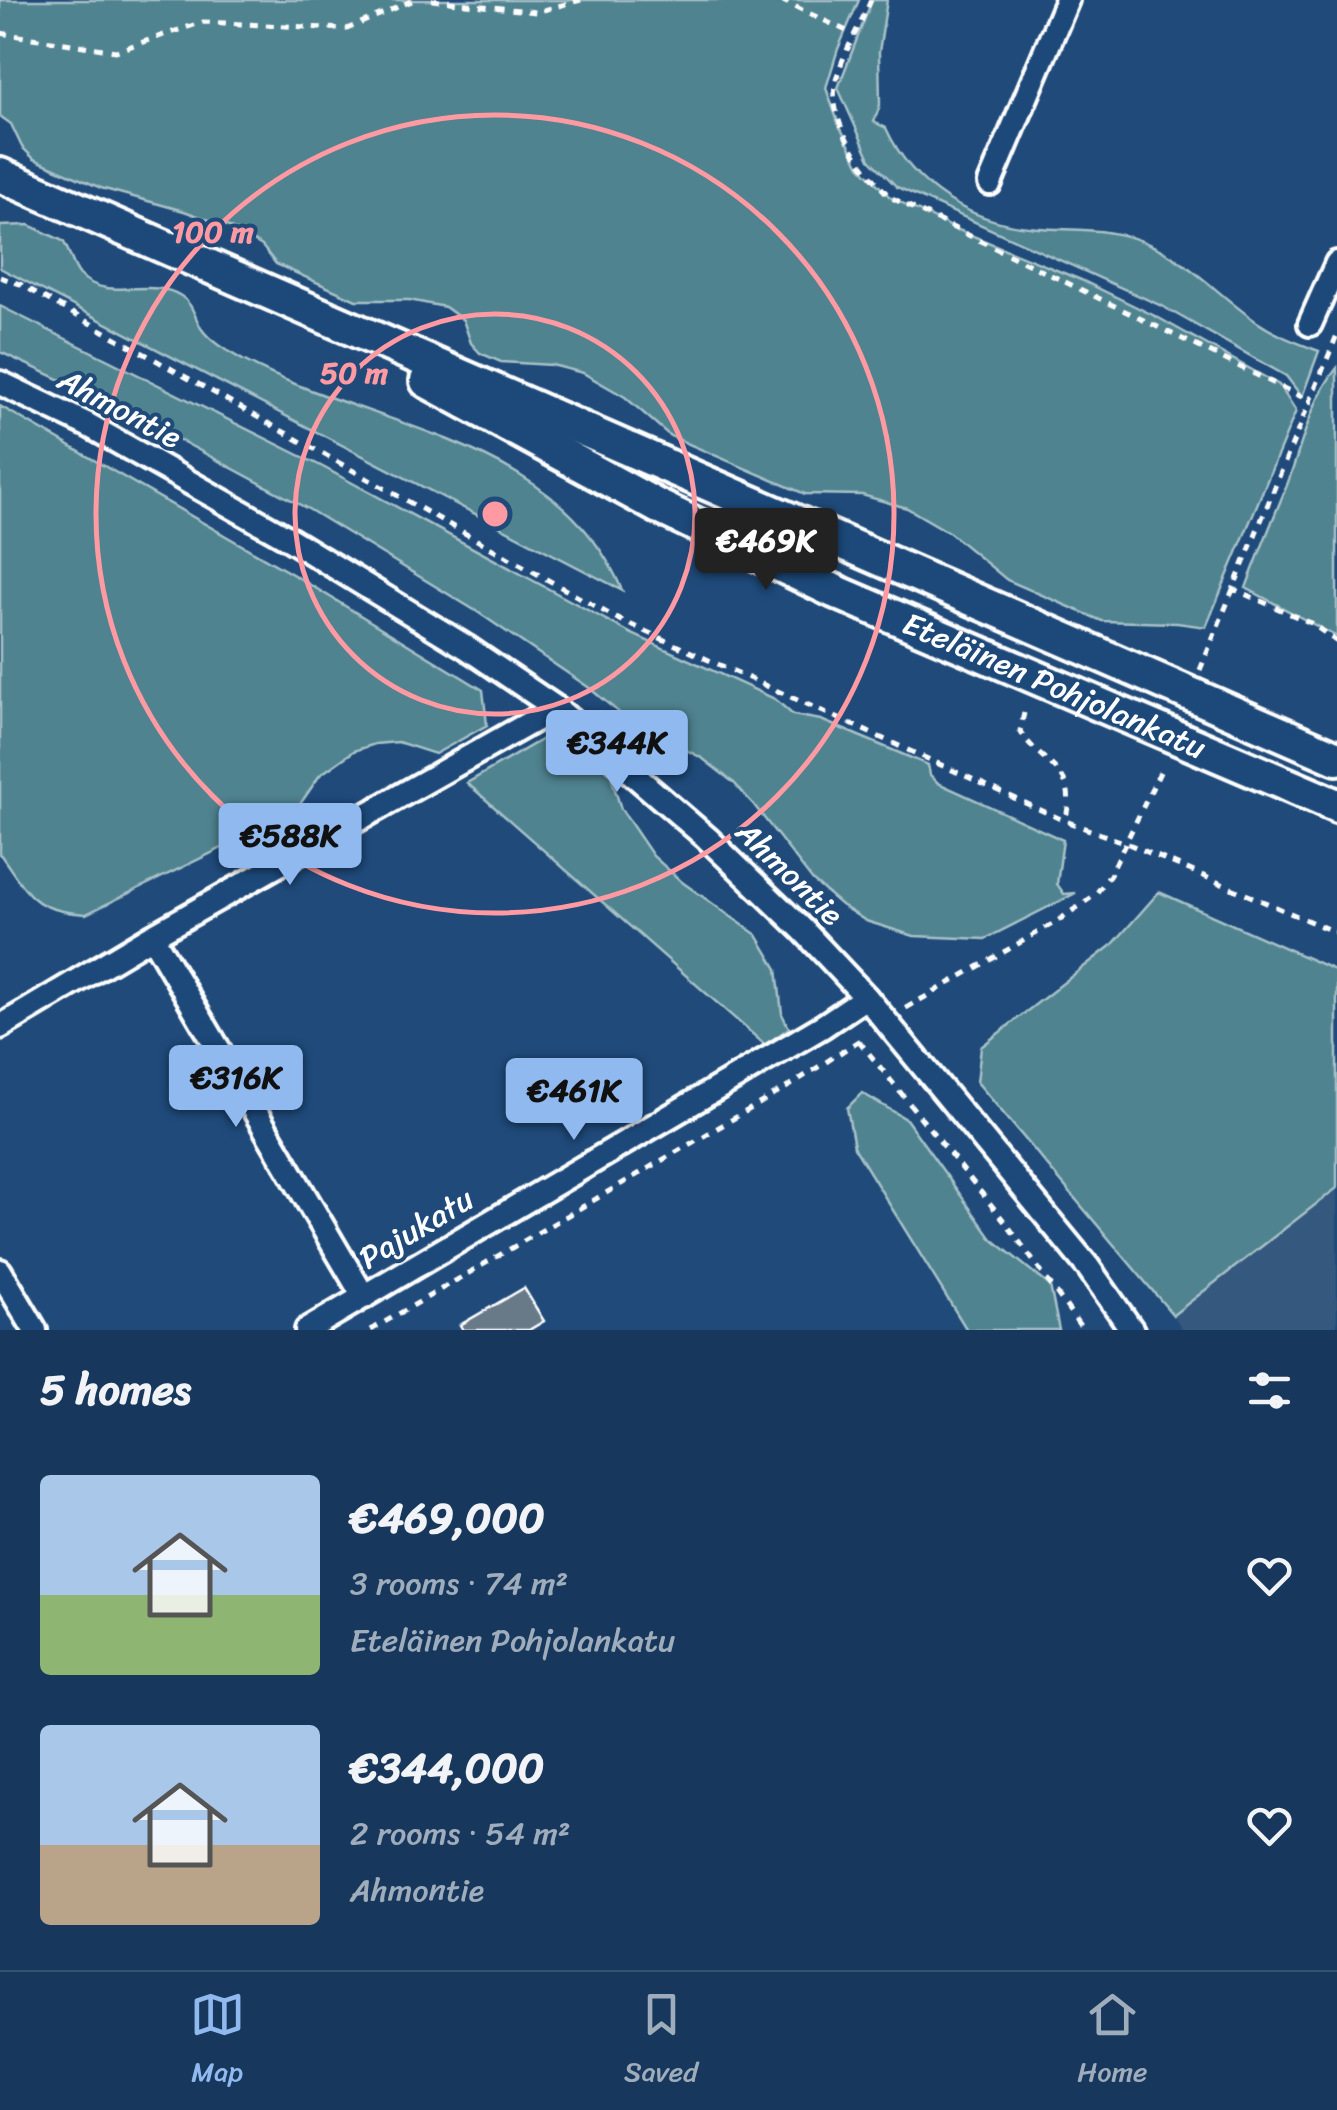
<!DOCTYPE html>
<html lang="en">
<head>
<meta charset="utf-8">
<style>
  :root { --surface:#17385c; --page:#203f62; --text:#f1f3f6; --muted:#9eacbb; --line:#365272; --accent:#90b9f0 }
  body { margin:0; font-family:Sriracha,sans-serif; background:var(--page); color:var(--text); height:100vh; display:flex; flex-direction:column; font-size:38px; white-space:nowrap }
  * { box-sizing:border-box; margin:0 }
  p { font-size:32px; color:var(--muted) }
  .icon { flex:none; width:55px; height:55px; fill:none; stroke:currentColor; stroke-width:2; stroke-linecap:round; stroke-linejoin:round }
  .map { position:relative; height:1330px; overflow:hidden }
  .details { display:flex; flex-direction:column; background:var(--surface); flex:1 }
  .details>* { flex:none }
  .price { position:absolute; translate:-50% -85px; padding:0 22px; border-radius:10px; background:var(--accent); color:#111; font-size:32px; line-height:65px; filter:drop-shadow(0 2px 5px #0008) }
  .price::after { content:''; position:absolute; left:50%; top:60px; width:30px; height:22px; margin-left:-15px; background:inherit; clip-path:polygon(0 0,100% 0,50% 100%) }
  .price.selected { background:#222; color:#fff }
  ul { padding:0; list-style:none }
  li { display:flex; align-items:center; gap:30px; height:250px; padding:0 40px }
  li span { display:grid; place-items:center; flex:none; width:280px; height:200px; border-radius:10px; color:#555 }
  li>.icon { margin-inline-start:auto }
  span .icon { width:120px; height:120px; fill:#fffc; stroke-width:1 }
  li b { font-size:42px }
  h2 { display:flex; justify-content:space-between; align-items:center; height:120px; padding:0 40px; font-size:42px }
  .menu { display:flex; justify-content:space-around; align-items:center; height:140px; border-top:2px solid var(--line); background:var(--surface); font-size:28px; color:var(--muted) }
  .menu a { display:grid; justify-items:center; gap:5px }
  .menu .selected { color:var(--accent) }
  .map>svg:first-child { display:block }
  .built { fill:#35587e }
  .green { fill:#4f838f; stroke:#a7c1c7; stroke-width:2.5 }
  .building { fill:#687988; stroke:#fff; stroke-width:2.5 }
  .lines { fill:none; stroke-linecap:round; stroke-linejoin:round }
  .street-casing { stroke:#fff; stroke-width:30 }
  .secondary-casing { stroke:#fff; stroke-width:40 }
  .path { stroke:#fff; stroke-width:5; stroke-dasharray:8 8; stroke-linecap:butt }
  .street { stroke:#1f4a7a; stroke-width:22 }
  .secondary { stroke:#1f4a7a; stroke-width:32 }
  .ring { fill:none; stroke:#ff9aa2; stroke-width:5 }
  .labels { text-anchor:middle; stroke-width:8; stroke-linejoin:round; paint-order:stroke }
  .street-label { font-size:32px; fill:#fff; stroke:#1f4a7a }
  .centre { fill:#ff9aa2; stroke:#1f4a7a; stroke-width:5 }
  .ring-label { font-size:30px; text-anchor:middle; font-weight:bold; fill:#ff9aa2; stroke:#1f4a7a; stroke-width:8; stroke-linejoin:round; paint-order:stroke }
</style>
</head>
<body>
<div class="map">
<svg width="1337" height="1330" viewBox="0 0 1337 1330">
  <rect width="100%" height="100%" fill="#1f4a7a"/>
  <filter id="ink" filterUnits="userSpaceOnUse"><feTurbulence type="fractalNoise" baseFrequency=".01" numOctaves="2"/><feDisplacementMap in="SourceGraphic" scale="20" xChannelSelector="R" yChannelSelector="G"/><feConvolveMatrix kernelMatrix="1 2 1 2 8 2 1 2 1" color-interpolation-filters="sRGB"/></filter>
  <g filter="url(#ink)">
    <!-- built -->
    <path class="built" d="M1337,1188V1330H1182L1173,1315Z"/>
    <!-- green -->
    <path class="green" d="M0,0H859L838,49L826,88L839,125L860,166L890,197L956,229L1081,280L1157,317L1279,385L1296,411L1206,627L1177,623L1102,621L1007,580L950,533L907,508L862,495L805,494L670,436L625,397L583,373L552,365L501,362L480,353L471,343L463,320L445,307L409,300H356L276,264L262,246L229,227L184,211L101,188L34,159L22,147L11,124L0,116Z
      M872,0H887L879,52L880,105L874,122L886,128C913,188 972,224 1038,228C1077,231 1115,227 1151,245C1192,264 1220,296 1257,322C1276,335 1297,343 1319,351L1302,397L1286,376L1162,306L897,187L870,159L838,88Z
      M29,225L63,241C70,251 72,266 80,275C107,303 151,276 181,296C193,304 194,316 201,328C210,342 229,352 243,360C372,429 558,437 622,590L0,268V226Z
      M0,306L321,466L632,634L775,699L793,715L821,720L928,765L930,775L938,783L1063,840L1057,884L1064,894L1076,893L985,939L914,936L866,921L841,905L813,881L754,805L734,783L702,758L686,750L657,744L588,687L476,611L310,510L109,402L0,352Z
      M1337,368V637L1246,588C1259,553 1273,519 1287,485C1302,446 1310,401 1337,368Z
      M0,406L299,578L483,690L487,725L435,754L398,742L375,744L354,751L320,775L294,813L86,914C31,910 30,896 0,854Z
      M558,730L609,770L621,809L653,856L682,882L757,935L777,969L782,1014L789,1028L765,1045L467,783Z
      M1159,892L1337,971V1188L1173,1315L977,1082L981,1047L1113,944Z
      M862,1093L906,1119L992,1239L1050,1286L1059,1330H967L854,1147L847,1108Z"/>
    <!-- building -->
    <path class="building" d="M524,1288L544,1321L529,1330H463L460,1325Z"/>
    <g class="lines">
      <defs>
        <path id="street" d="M990,183L1067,0
          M1310,324L1337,263
          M0,383L88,425L286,537L466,647L556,708L707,838L803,930L866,997L1088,1267L1132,1330
          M152,936L364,1297
          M0,1027L152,936L556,708
          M0,1271L35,1330
          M307,1330L823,1026L866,997"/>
        <g id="secondary">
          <path d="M0,175L1337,758"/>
          <path id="s1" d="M427,381L657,506L834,591L1337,806"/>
        </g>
      </defs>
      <!-- street casing -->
      <use href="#street" class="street-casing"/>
      <!-- secondary casing -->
      <use href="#secondary" class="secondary-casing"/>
      <!-- path -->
      <path class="path" d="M432,0L536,12L581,0
        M781,0L855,35
        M871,0C860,26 843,53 836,80C826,122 864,169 890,197L1302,397
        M0,33L116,51L203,22L347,29L414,0
        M0,277L20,284L616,618L1065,821L1126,843L1337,933
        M1231,588L1311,623L1337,642
        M1200,670L1337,335
        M1024,713L1020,731C1044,769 1080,768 1065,821
        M906,1008L1056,922L1095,895L1110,875L1163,766
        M859,1041L1009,1227L1083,1330
        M371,1330L786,1088L866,1036"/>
      <!-- street -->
      <use href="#street" class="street"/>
      <!-- secondary -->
      <use href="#secondary" class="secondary"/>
    </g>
  </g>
  <!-- distance rings -->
  <g class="ring">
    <circle cx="495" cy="514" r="200"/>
    <circle cx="495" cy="514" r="399"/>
  </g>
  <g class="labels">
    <!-- street labels -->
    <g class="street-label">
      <text transform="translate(120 408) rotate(28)" y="11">Ahmontie</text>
      <text dy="11" stroke="none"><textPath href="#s1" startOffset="698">Eteläinen Pohjolankatu</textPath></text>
      <text transform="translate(790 873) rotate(44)" y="11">Ahmontie</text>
      <text transform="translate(416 1228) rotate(-31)" y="11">Pajukatu</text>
    </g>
  </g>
  <circle cx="495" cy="514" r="15" class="centre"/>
  <g class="ring-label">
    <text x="213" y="242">100 m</text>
    <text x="354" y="383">50 m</text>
  </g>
</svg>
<b class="price selected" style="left:766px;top:593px">€469K</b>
<b class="price" style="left:617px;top:795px">€344K</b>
<b class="price" style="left:290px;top:888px">€588K</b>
<b class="price" style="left:236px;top:1130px">€316K</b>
<b class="price" style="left:574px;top:1143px">€461K</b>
</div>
<section class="details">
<h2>5 homes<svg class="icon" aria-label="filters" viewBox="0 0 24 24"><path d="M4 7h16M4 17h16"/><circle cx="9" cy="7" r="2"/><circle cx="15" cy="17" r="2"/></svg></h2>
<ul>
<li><span style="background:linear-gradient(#a9c7e8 60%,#8fb573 0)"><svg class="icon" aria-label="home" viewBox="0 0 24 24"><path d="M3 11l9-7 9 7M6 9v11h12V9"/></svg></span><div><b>€469,000</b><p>3 rooms · 74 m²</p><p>Eteläinen Pohjolankatu</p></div><svg class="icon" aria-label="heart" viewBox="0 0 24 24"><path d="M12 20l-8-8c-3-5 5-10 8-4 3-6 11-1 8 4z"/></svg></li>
<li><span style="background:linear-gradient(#a9c7e8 60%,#b9a48a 0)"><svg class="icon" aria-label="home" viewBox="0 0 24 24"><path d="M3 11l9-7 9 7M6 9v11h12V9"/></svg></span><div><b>€344,000</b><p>2 rooms · 54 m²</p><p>Ahmontie</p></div><svg class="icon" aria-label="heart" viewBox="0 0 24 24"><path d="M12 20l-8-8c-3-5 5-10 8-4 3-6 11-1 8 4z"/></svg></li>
</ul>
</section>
<nav class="menu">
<a class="selected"><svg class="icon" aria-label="map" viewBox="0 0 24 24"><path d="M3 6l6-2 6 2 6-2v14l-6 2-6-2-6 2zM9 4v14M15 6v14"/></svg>Map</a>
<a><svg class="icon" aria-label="saved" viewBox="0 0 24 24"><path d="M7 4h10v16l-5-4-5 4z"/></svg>Saved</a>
<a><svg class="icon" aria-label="home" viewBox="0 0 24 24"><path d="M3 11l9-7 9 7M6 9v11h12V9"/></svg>Home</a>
</nav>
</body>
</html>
